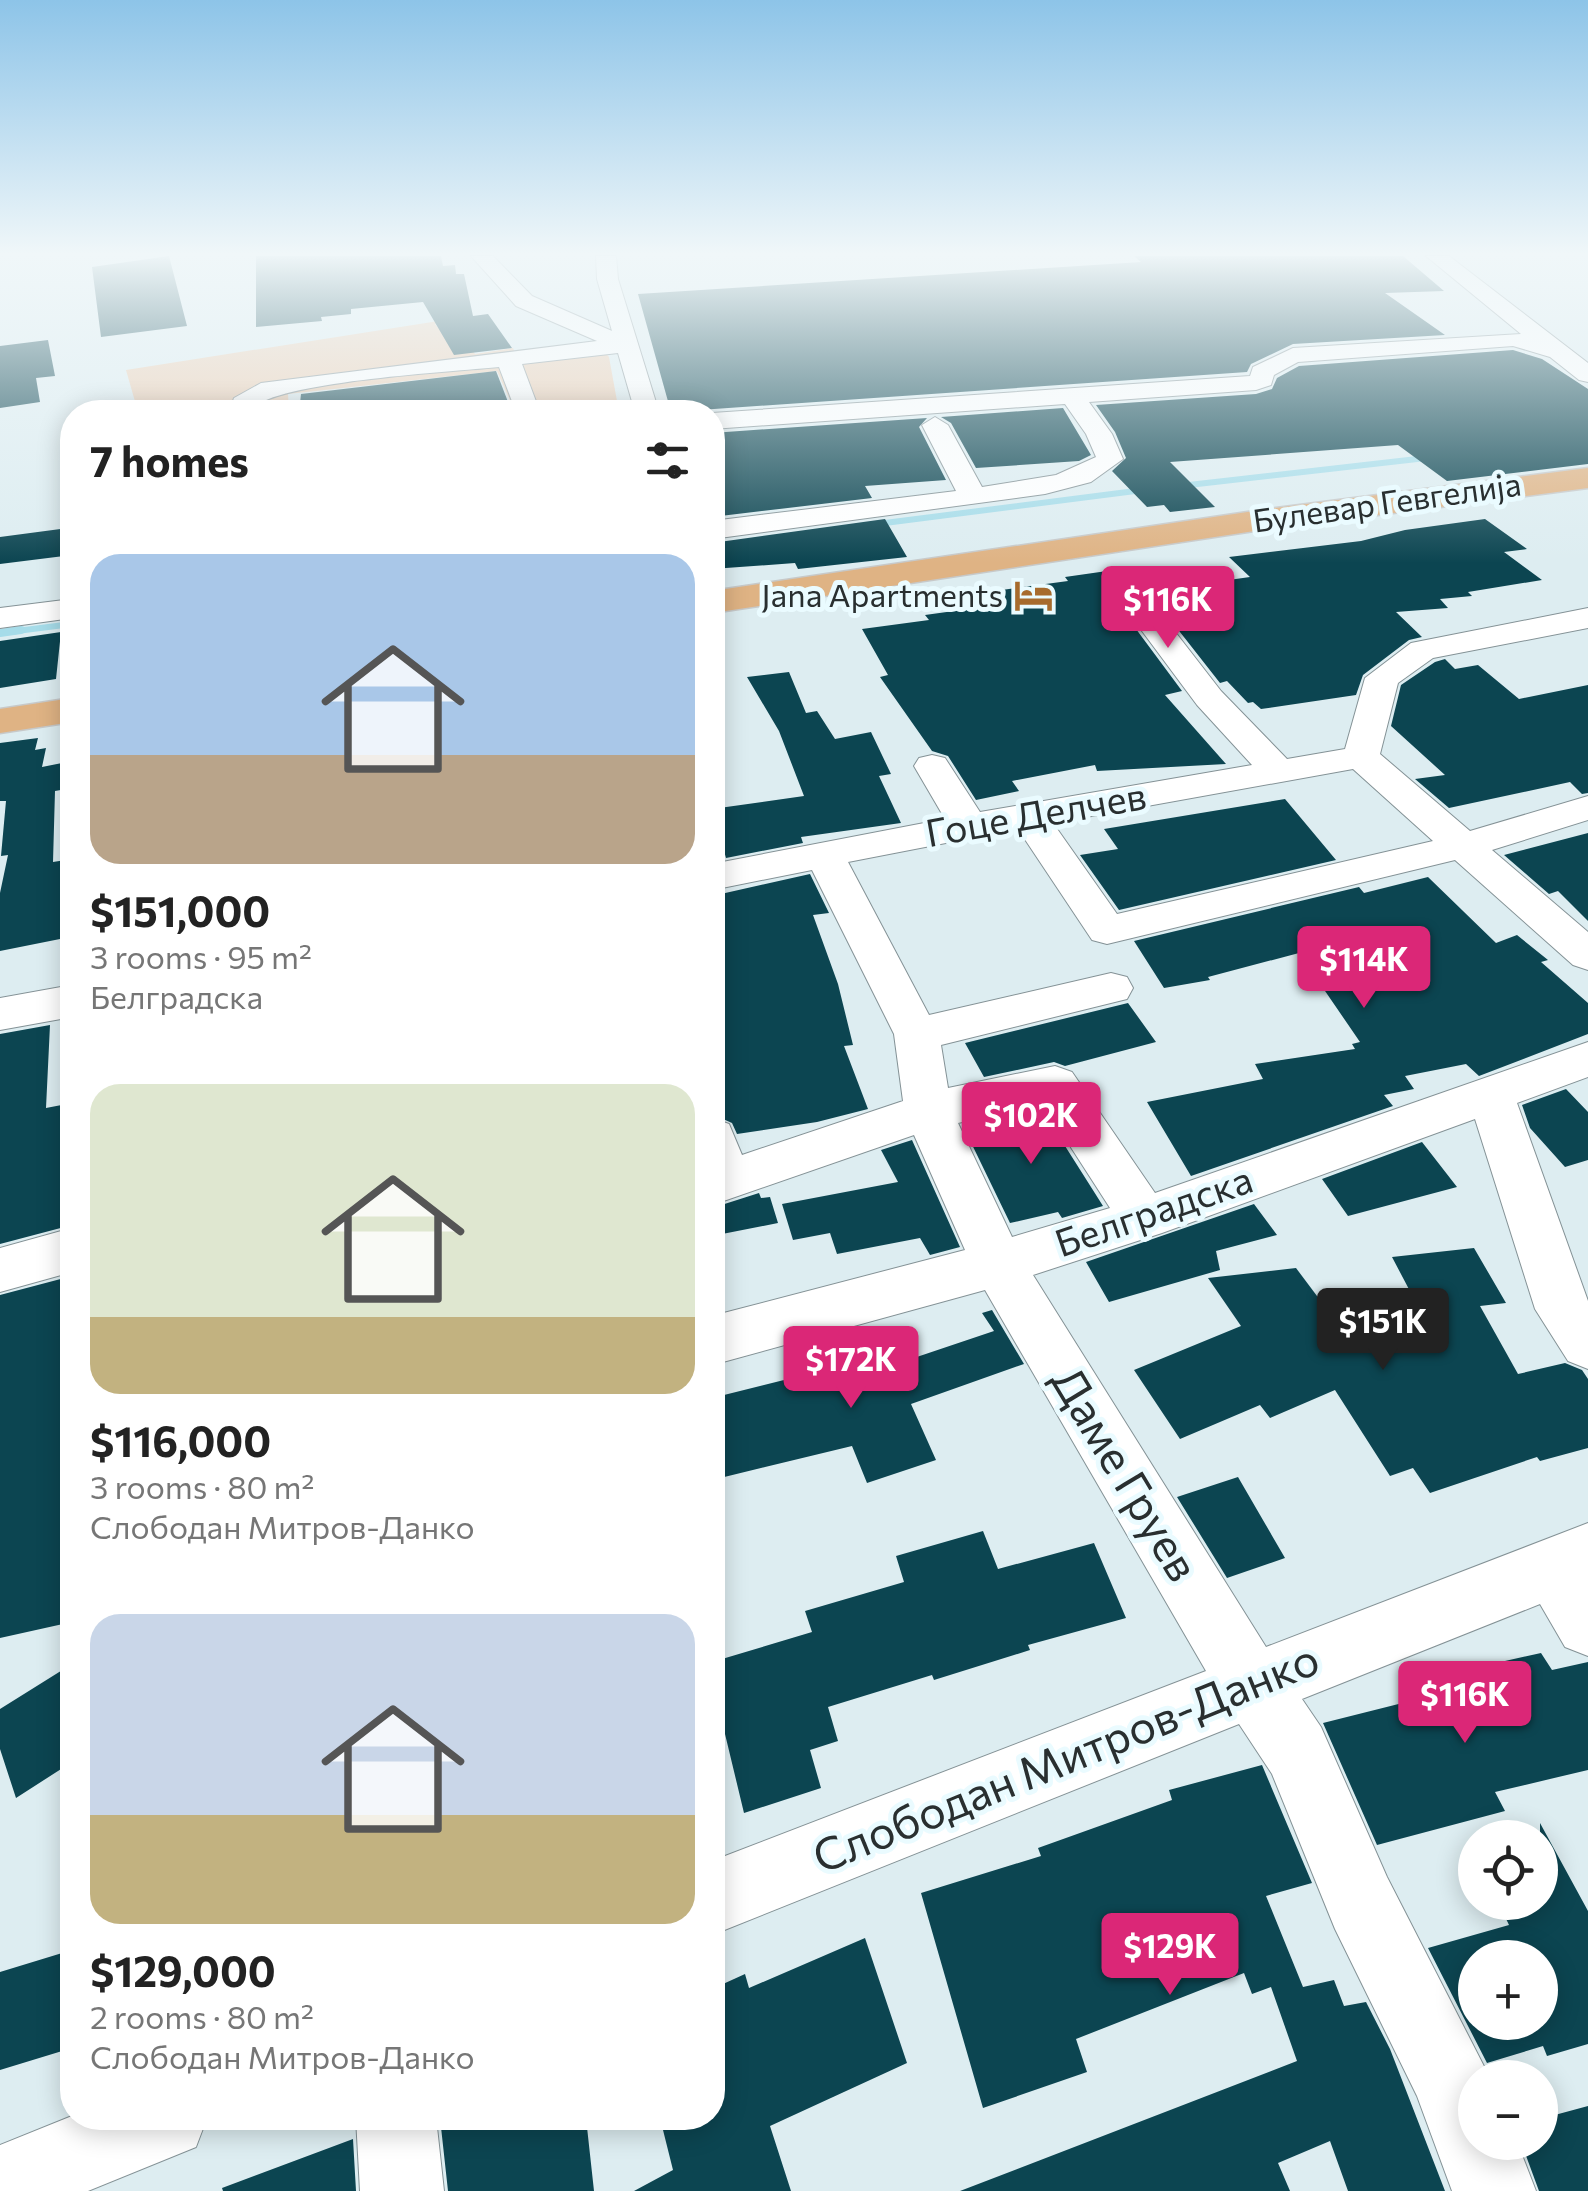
<!DOCTYPE html>
<html lang="en">
<head>
<meta charset="utf-8">
<style>
  :root { --surface:#fff; --page:#f6f6f6; --text:#222; --muted:#767676; --accent:#db2777 }
  body { margin:0; font-family:Commissioner,sans-serif; background:var(--page); color:var(--text); height:100vh; display:flex; flex-direction:column; font-size:38px; white-space:nowrap }
  * { box-sizing:border-box; margin:0 }
  p { font-size:32px; color:var(--muted) }
  .icon { flex:none; width:55px; height:55px; fill:none; stroke:currentColor; stroke-width:2; stroke-linecap:round; stroke-linejoin:round }
  .map { position:relative; flex:1; overflow:hidden }
  .sheet { position:absolute; left:60px; top:400px; width:665px; height:1730px; display:flex; flex-direction:column; background:var(--surface); border-radius:40px; box-shadow:0 5px 25px #0003 }
  .sheet>* { flex:none }
  .tools { position:absolute; left:1458px; top:1820px; display:grid; gap:20px }
  .tools a { display:grid; place-items:center; width:100px; height:100px; border-radius:50%; background:var(--surface); box-shadow:0 5px 25px #0003; font-size:50px }
  .price { position:absolute; translate:-50% -85px; padding:0 22px; border-radius:10px; background:var(--accent); color:#fff; font-size:32px; line-height:65px; filter:drop-shadow(0 2px 5px #0008) }
  .price::after { content:''; position:absolute; left:50%; top:60px; width:30px; height:22px; margin-left:-15px; background:inherit; clip-path:polygon(0 0,100% 0,50% 100%) }
  .price.on { background:#222; color:#fff }
  ul { padding:0; list-style:none }
  li { display:grid; align-content:center; gap:20px; height:530px; padding:0 30px }
  li span { display:grid; place-items:center; height:310px; border-radius:30px; color:#555 }
  li>.icon { margin-inline-start:auto }
  span .icon { width:180px; height:180px; fill:#fffc; stroke-width:1 }
  li b { font-size:42px }
  h2 { display:flex; justify-content:space-between; align-items:center; height:120px; padding:0 30px; font-size:42px }
  .map>svg:first-child { display:block }
  .green { fill:#ecccb0 }
  .lines { fill:none; stroke-linecap:round; stroke-linejoin:round }
  .stream-far1 { stroke:#a6dce9; stroke-width:6 }
  .stream { stroke:#a6dce9; stroke-width:8 }
  .building { fill:#0c4551; fill-rule:evenodd }
  .minor-casing { stroke:#849296; stroke-width:2 }
  .major-casing { stroke:#c7c9c9; stroke-width:3 }
  .minor { fill:#fff; fill-rule:evenodd }
  .major { fill:#dfb384; fill-rule:evenodd }
  .labels { text-anchor:middle; stroke-width:10; stroke-linejoin:round; paint-order:stroke }
  .far-street-label { font-size:32px; fill:#292f30; stroke:#eafbff }
  .far-poi-label { font-size:32px; fill:#292f30; stroke:#eafbff; text-anchor:end }
  .street-label { font-size:38px; fill:#292f30; stroke:#eafbff }
  .near-street-label { font-size:45px; fill:#292f30; stroke:#eafbff }
</style>
</head>
<body>
<div class="map">
<svg width="1588" height="2191" viewBox="0 0 1588 2191">
  <rect width="100%" height="100%" fill="#ddedf1"/>
  <!-- green -->
  <path class="green" d="M464,317L435,324L439,329L457,327L475,354L513,348L515,353L601,348L609,357L619,412H515L497,371L288,394L289,412H138L126,370Z"/>
  <g class="lines">
    <!-- stream-far1 -->
    <path class="stream-far1" d="M1180,486L1426,458
      M877,524L1143,490
      M1,633L72,624"/>
    <!-- stream -->
    <path class="stream" d="M0,633L21,630"/>
  </g>
  <!-- building -->
  <path class="building" d="M169,256L187,326L101,337L92,267Z
    M256,256H441L443,266L455,265L456,274H464L473,316L488,314L512,348L454,355L423,302L351,309V314L321,317L322,321L256,327Z
    M1134,256H1403L1444,291L1385,293L1445,335L1293,344L1251,364L1247,372L671,412L638,294L1141,262Z
    M48,340L55,376L36,378L40,402L0,408V346Z
    M1513,350L1542,359L1588,389V464L1447,481L1398,445L1170,462L1215,507L1170,512L1164,505L1147,507L1112,471L1126,458L1115,432L1096,405L1256,394L1272,389L1277,378L1299,366Z
    M496,371L512,412H299L301,394Z
    M1063,408L1091,455L1079,461L976,468L951,423L941,417Z
    M927,418L919,427L946,480L865,486L872,498L712,517V433Z
    M885,519L907,557L798,569L795,563L712,569V543Z
    M1485,519L1527,549L1504,552L1542,580L1468,592L1472,596L1440,599L1448,608L1396,612L1422,637L1409,640L1363,675L1356,695L1261,709L1253,702L1248,703L1227,681L1220,683L1169,618H1141L1136,629L1182,691L1165,695L1226,764L1097,771L1095,765L1012,781L1019,791L976,800L948,756L932,751L880,677L888,675L862,629L929,620L925,615L990,606L980,593L1068,581L1065,577L1114,570L1127,585L1165,580L1172,588L1250,577L1229,557L1361,541L1405,530Z
    M68,528L64,556L0,564V537Z
    M61,632L56,679L0,688V641Z
    M1445,659L1455,669L1478,665L1519,699L1588,685V793L1582,794L1570,782L1449,808L1415,779L1445,775L1391,726L1401,685L1435,662Z
    M789,672L806,713L817,711L835,739L871,732L891,774L879,776L901,823L801,837L803,843L726,858L712,809L804,796L779,731L747,677Z
    M38,738L35,750L46,748L42,767L72,761V788L55,791L53,862L72,859L60,939L0,951V893L8,855L1,856L6,801H0V743Z
    M1285,799L1336,860L1119,910L1080,855L1118,849L1104,829Z
    M1588,833V921L1558,891L1549,894L1504,855Z
    M810,874L829,913L813,915L838,984L853,1045L844,1046L868,1109L817,1122L737,1134L732,1123L714,1115L712,1109V896Z
    M1428,877L1496,943L1517,935L1548,960L1541,962L1588,1003V1034L1479,1076L1466,1064L1405,1076L1414,1089L1384,1095L1393,1106L1191,1176L1147,1102L1263,1079L1255,1064L1355,1049L1352,1044L1360,1042L1299,953L1208,977L1210,980L1164,988L1134,941L1359,887L1364,893Z
    M1128,1003L1156,1042L1065,1066L1054,1062L984,1077L965,1043Z
    M50,1025L46,1108L72,1103V1225L0,1244V1034Z
    M1566,1089L1588,1112V1160L1565,1167L1530,1128L1522,1105Z
    M1041,1108L1103,1206L1062,1218L1058,1212L1010,1223L963,1126Z
    M912,1140L960,1247L930,1255L920,1238L837,1254L830,1233L793,1240L782,1204L898,1182L881,1150Z
    M1422,1142L1457,1187L1348,1216L1322,1179Z
    M759,1193L761,1198L770,1197L778,1223L712,1236V1208Z
    M1254,1204L1277,1235L1216,1251L1220,1270L1109,1302L1086,1262Z
    M1474,1248L1506,1303L1480,1306L1518,1374L1565,1363L1582,1370L1588,1379V1448L1540,1461L1537,1457L1430,1493L1413,1468L1390,1476L1335,1390L1270,1418L1260,1405L1180,1439L1134,1370L1241,1326L1208,1278L1296,1268L1350,1340L1422,1314L1392,1257Z
    M72,1276V1622L0,1638V1295Z
    M992,1310L1024,1364L911,1404L936,1460L867,1483L852,1446L712,1480V1398L804,1375L808,1390L893,1365L994,1331L982,1313Z
    M1238,1477L1285,1558L1227,1578L1177,1497Z
    M983,1531L998,1569L1094,1543L1126,1618L1028,1645L1030,1650L934,1680L932,1675L828,1707L838,1741L810,1750L821,1788L744,1813L725,1734L712,1738V1662L812,1632L805,1611L904,1582L896,1556Z
    M1541,1653L1552,1670L1588,1662V1770L1495,1792L1505,1811L1377,1845L1323,1723L1482,1683L1474,1668Z
    M72,1664V1762L16,1798L0,1749V1709Z
    M1262,1765L1312,1883L1266,1896L1303,1987L1334,1980L1344,2006L1366,2002L1390,2049L1445,2191H1348L1330,2141L1278,2163L1290,2191H960L1297,2061L1271,1987L1252,1994L1244,1973L1076,2039L1087,2072L983,2108L921,1893L1041,1856L1038,1848L1172,1800L1169,1790Z
    M1540,1823L1588,1911V2044L1547,2056L1543,2046L1487,2063L1428,1948L1509,1925L1498,1902H1540ZM1475,1958H1540V2022H1475Z
    M865,1938L907,2063L770,2126L791,2191H634L673,2170L660,2118H712V1989L745,1974L749,1988Z
    M72,1950V2048L0,2070V1972Z
    M1588,2106V2191H1539L1521,2142H1540V2119Z
    M440,2118H586L594,2191H448Z
    M353,2139L356,2191H223L222,2188Z"/>
  <g class="lines">
    <defs>
      <path id="minor" d="M471,256H493L532,296L612,331L597,279L596,256H616L618,279L659,412H635L618,353L522,364L540,412H516L499,367C449,372 289,381 255,406L254,412H229L234,398L261,383L597,341L516,306Z
        M1426,256H1449L1588,363V382L1579,380L1550,357L1513,346L1298,362L1274,375L1271,385L1256,390L1089,402L1112,434L1123,459L1091,482L1045,494L712,539V521L956,491L922,425L935,417L948,425L982,487L1056,475L1096,457L1086,434L1065,404L712,429V413L1250,376L1253,367L1293,348L1521,334Z
        M72,599V618L0,628V608Z
        M1588,608V628L1433,658L1398,683L1380,754L1470,831L1588,796V820L1492,850L1588,932V970L1573,965L1455,860L1107,944L1092,940L1018,829L848,862L929,1015L1111,973L1127,977L1133,988L1127,999L941,1045L948,1088L1055,1066L1072,1072L1155,1193L1588,1042V1077L1517,1103L1588,1301V1369L1568,1361L1535,1309L1475,1119L1162,1233L1033,1275L1266,1647L1588,1523V1656L1565,1647L1540,1604L1302,1699L1321,1727L1387,1877L1490,2078H1475V2142H1517L1536,2191H1452L1417,2096L1335,1929L1272,1774L1239,1724L712,1935V1861L1206,1671L985,1290L712,1365V1316L965,1250L914,1135L712,1205V1118L729,1124L742,1155L903,1101L894,1034L812,870L712,890V864L945,819L914,766L919,758L932,755L945,758L980,812L1252,765L1197,705L1139,627L1144,620H1166L1221,691L1287,759L1345,749L1365,678L1411,643ZM1353,769L1433,841L1117,914L1053,823ZM1043,1104L1110,1208L1012,1237L958,1123Z
        M72,985V1017L0,1030V998Z
        M72,1228V1272L0,1292V1248Z
        M72,2116V2118H207L196,2147L88,2191H0V2145Z
        M356,2118H436L444,2191H360Z"/>
      <path id="major" d="M1588,468V488L1261,530L712,613V591L1261,510Z
        M72,698V722L0,733V709Z"/>
    </defs>
    <!-- minor casing -->
    <use href="#minor" class="minor-casing"/>
    <!-- major casing -->
    <use href="#major" class="major-casing"/>
    <!-- minor -->
    <use href="#minor" class="minor"/>
    <!-- major -->
    <use href="#major" class="major"/>
  </g>
  <!-- sky -->
  <linearGradient id="sky" x2="0" y2="1"><stop stop-color="#8dc4e8"/><stop offset="0.45" stop-color="#f0f7f9"/><stop offset="1" stop-color="#f0f7f9" stop-opacity="0"/></linearGradient>
  <rect width="1588" height="563" fill="url(#sky)"/>
  <!-- icons -->
  <defs>
    <symbol id="hotel-bare" viewBox="-9 -9 18 18"><path d="M-6-4.5h1.5V1H6V5H4.5V3h-9V5H-6ZM-4 0a1.8 1.8 0 1 1 3.6 0ZM.5 0V-2.5h3Q6-2.5 6 0Z" fill="#a76b2d" stroke="#eafbff" stroke-width="2.5" paint-order="stroke"/></symbol>
  </defs>
  <g fill-rule="evenodd">
    <use href="#hotel-bare" x="1006" y="568" width="55" height="55"/>
  </g>
  <g class="labels">
    <!-- far-street labels -->
    <g class="far-street-label">
      <text transform="translate(1387 503) rotate(-8)" y="11">Булевар Гевгелија</text>
    </g>
    <!-- far-poi labels -->
    <g class="far-poi-label">
      <text x="1003" y="607">Jana Apartments</text>
    </g>
    <!-- street labels -->
    <g class="street-label">
      <text transform="translate(1036 815) rotate(-10)" y="13">Гоце Делчев</text>
      <text transform="translate(1154 1212) rotate(-19)" y="13">Белградска</text>
    </g>
    <!-- near-street labels -->
    <g class="near-street-label">
      <text transform="translate(1125 1474) rotate(59)" y="16">Даме Груев</text>
      <text transform="translate(1066 1758) rotate(-22)" y="16">Слободан Митров-Данко</text>
    </g>
  </g>
</svg>
<div class="tools">
<a><svg class="icon" aria-label="locate" viewBox="0 0 24 24"><circle cx="12" cy="12" r="6"/><path d="M12 2v4M12 18v4M2 12h4M18 12h4"/></svg></a>
<a>+</a>
<a>−</a>
</div>
<b class="price" style="left:1168px;top:651px">$116K</b>
<b class="price" style="left:1364px;top:1011px">$114K</b>
<b class="price" style="left:1031px;top:1167px">$102K</b>
<b class="price on" style="left:1383px;top:1373px">$151K</b>
<b class="price" style="left:851px;top:1411px">$172K</b>
<b class="price" style="left:1465px;top:1746px">$116K</b>
<b class="price" style="left:1170px;top:1998px">$129K</b>
<section class="sheet">
<h2>7 homes<svg class="icon" aria-label="filters" viewBox="0 0 24 24"><path d="M4 7h16M4 17h16"/><circle cx="9" cy="7" r="2"/><circle cx="15" cy="17" r="2"/></svg></h2>
<ul>
<li><span style="background:linear-gradient(#a9c7e8 65%,#b9a48a 0)"><svg class="icon" aria-label="home" viewBox="0 0 24 24"><path d="M3 11l9-7 9 7M6 9v11h12V9"/></svg></span><div><b>$151,000</b><p>3 rooms · 95 m²</p><p>Белградска</p></div></li>
<li><span style="background:linear-gradient(#dfe7d0 75%,#c2b280 0)"><svg class="icon" aria-label="home" viewBox="0 0 24 24"><path d="M3 11l9-7 9 7M6 9v11h12V9"/></svg></span><div><b>$116,000</b><p>3 rooms · 80 m²</p><p>Слободан Митров-Данко</p></div></li>
<li><span style="background:linear-gradient(#c9d6e8 65%,#c2b280 0)"><svg class="icon" aria-label="home" viewBox="0 0 24 24"><path d="M3 11l9-7 9 7M6 9v11h12V9"/></svg></span><div><b>$129,000</b><p>2 rooms · 80 m²</p><p>Слободан Митров-Данко</p></div></li>
</ul>
</section>
</div>
</body>
</html>
